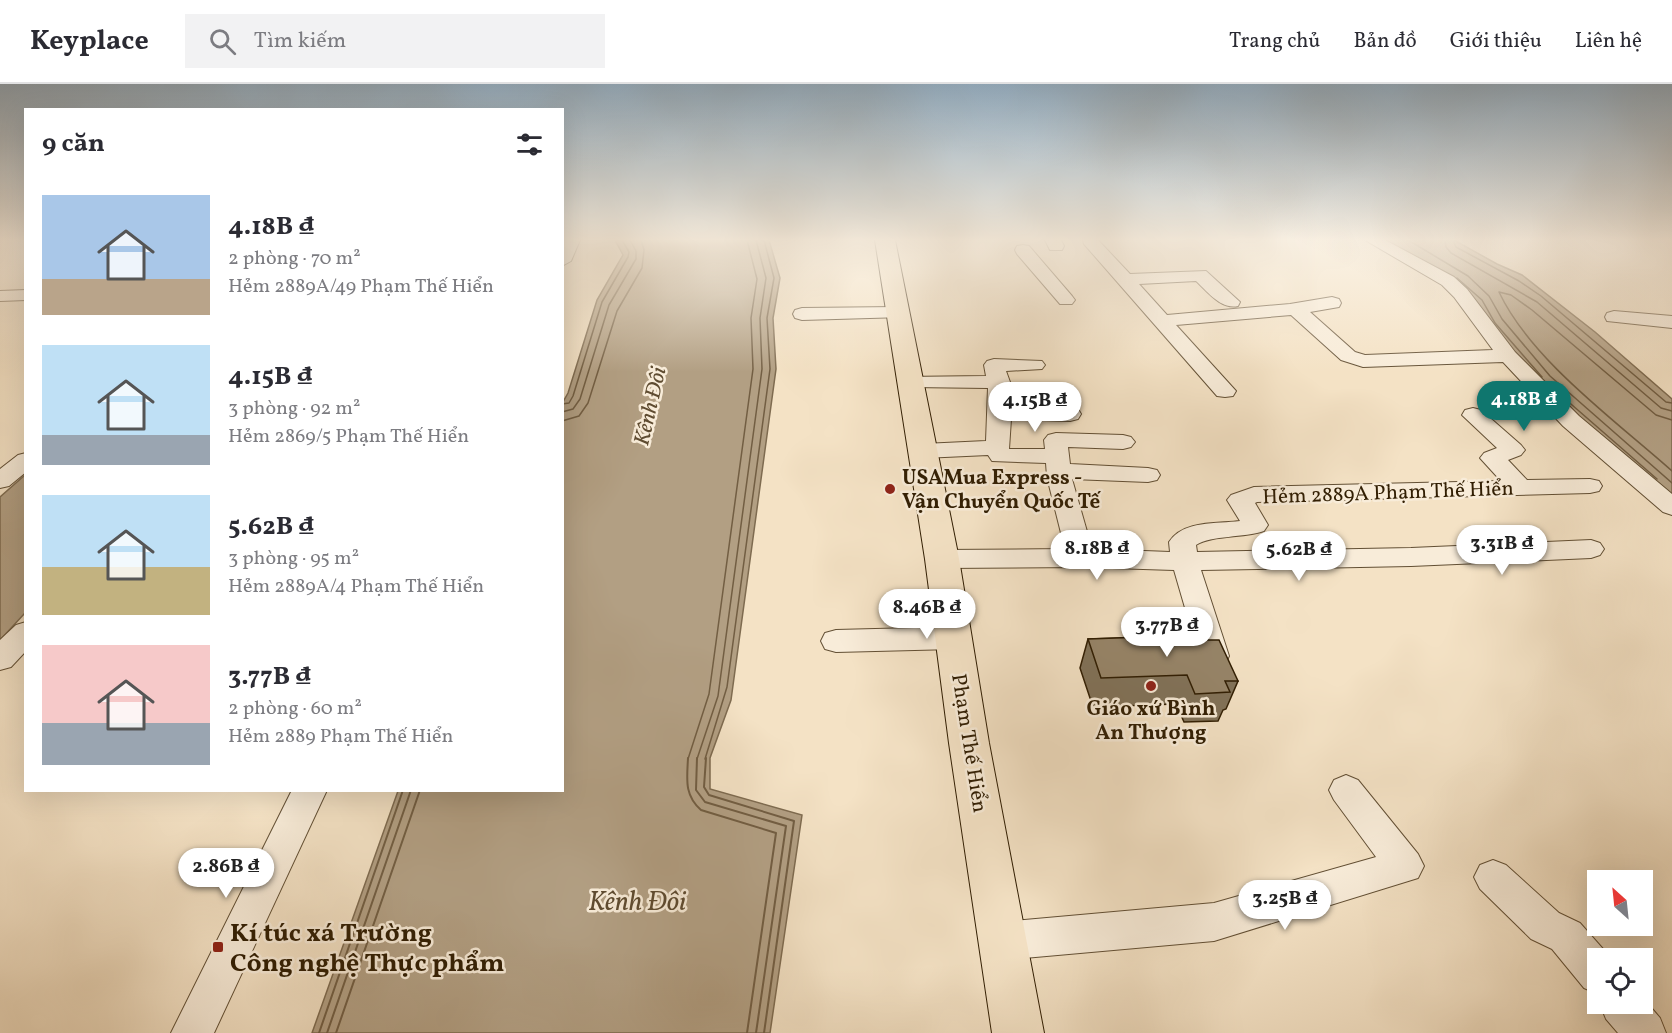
<!DOCTYPE html>
<html lang="vi">
<head>
<meta charset="utf-8">
<style>
  :root { --surface:#fff; --page:#f2f2f3; --text:#2b2b33; --muted:#7c7c81; --line:#e1e1e2; --accent:#0f766e }
  body { margin:0; font-family:Vollkorn,serif; background:var(--page); color:var(--text); height:100vh; display:flex; flex-direction:column; font-size:22px; white-space:nowrap }
  * { box-sizing:border-box; margin:0 }
  p { font-size:20px; color:var(--muted) }
  .icon { flex:none; width:33px; height:33px; fill:none; stroke:currentColor; stroke-width:2; stroke-linecap:round; stroke-linejoin:round }
  .map { position:relative; flex:1; overflow:hidden }
  .drawer { position:absolute; left:24px; top:24px; width:540px; height:684px; display:flex; flex-direction:column; background:var(--surface); border-radius:0px; box-shadow:0 6px 24px #0002 }
  .drawer>* { flex:none }
  .needle { width:39px; rotate:333deg }
  .controls { position:absolute; left:1587px; top:786px; display:grid; gap:12px }
  .controls a { display:grid; place-items:center; width:66px; height:66px; border-radius:0px; background:var(--surface); box-shadow:0 6px 24px #0002; font-size:30px }
  .price { position:absolute; translate:-50% -51px; padding:0 14px; border-radius:21px; background:#fff; color:#222; font-size:20px; line-height:39px; filter:drop-shadow(0 2px 3px #0008) }
  .price::after { content:''; position:absolute; left:50%; top:36px; width:18px; height:14px; margin-left:-9px; background:inherit; clip-path:polygon(0 0,100% 0,50% 100%) }
  .price.active { background:var(--accent); color:#fff }
  ul { padding:0; list-style:none }
  li { display:flex; align-items:center; gap:18px; height:150px; padding:0 18px }
  li span { display:grid; place-items:center; flex:none; width:168px; height:120px; border-radius:0px; color:#555 }
  li>.icon { margin-inline-start:auto }
  span .icon { width:72px; height:72px; fill:#fffc; stroke-width:1 }
  li b { font-size:26px }
  h2 { display:flex; justify-content:space-between; align-items:center; height:72px; padding:0 18px; font-size:26px }
  header { display:flex; align-items:center; gap:36px; box-sizing:border-box; height:84px; padding:0 30px; background:var(--surface); border-bottom:2px solid var(--line) }
  header strong { font-size:28px }
  nav { display:flex; gap:33px; margin-inline-start:auto; font-size:21px }
  .search { width:420px; height:54px; background:var(--page); display:flex; align-items:center; gap:15px; box-sizing:border-box; padding:0 21px; border-radius:0px; color:var(--muted); font-size:22px }
  .map>svg:first-child { display:block }
  .water { fill:#b29f83; stroke:#7e6b50; stroke-width:1.5 }
  .lines { fill:none; stroke-linecap:round; stroke-linejoin:round }
  .shore-far1 { stroke:#725e43; stroke-width:1.5 }
  .shore { stroke:#725e43; stroke-width:2 }
  .minor-casing { stroke:#624f34; stroke-width:2 }
  .major-casing { stroke:#311e03; stroke-width:2 }
  .minor { fill:#f8ecd9; fill-rule:evenodd }
  .major { fill:#f4e2c5; fill-rule:evenodd }
  .wall { fill:#817259; stroke:#311e03; stroke-width:1.5 }
  .building { fill:#968468; stroke:#311e03; stroke-width:1.5 }
  .poi-dot { fill:#8f2418; stroke:#f8ecd9; stroke-width:2 }
  .labels { text-anchor:middle; stroke-width:5; stroke-linejoin:round; paint-order:stroke }
  .poi-label { font-size:21px; font-weight:bold; fill:#311e03; stroke:#f8ecd9; text-anchor:start }
  .street-label { font-size:21px; fill:#311e03; stroke:#f8ecd9 }
  .water-label { font-size:22px; font-style:italic; fill:#5e4b30; stroke:#f8ecd9 }
  .near-poi-label { font-size:26px; font-weight:bold; fill:#311e03; stroke:#f8ecd9; text-anchor:start }
  .near-water-label { font-size:27px; font-style:italic; fill:#5e4b30; stroke:#f8ecd9 }
</style>
</head>
<body>
<header>
<strong>Keyplace</strong>
<div class="search"><svg class="icon" aria-label="search" viewBox="0 0 24 24"><circle cx="10" cy="10" r="6"/><path d="M15 15l6 6"/></svg>Tìm kiếm</div>
<nav><a>Trang chủ</a><a>Bản đồ</a><a>Giới thiệu</a><a>Liên hệ</a></nav>
</header>
<div class="map">
<svg width="1672" height="949" viewBox="0 0 1672 949">
  <rect width="100%" height="100%" fill="#f4e2c5"/>
  <filter id="stains"><feTurbulence type="fractalNoise" baseFrequency=".00333" numOctaves="4"/><feColorMatrix values="0 0 0 0 .2 0 0 0 0 .09 0 0 0 0 .02 0 0 0 .5 -.17"/></filter>
  <radialGradient id="worn" r=".72"><stop offset=".6" stop-color="#630" stop-opacity="0"/><stop offset="1" stop-color="#630" stop-opacity=".3"/></radialGradient>
  <!-- water -->
  <path class="water" d="M615,156H769L780,194L773,234L776,285L731,616L710,674V705L802,731L770,949H312L398,707L562,706L563,318L568,309L597,216L623,171Z
    M1380,156H1454L1497,180L1522,191L1595,248L1672,315V417L1584,341L1491,243L1478,221Z
    M25,391V529L0,556V413Z"/>
  <g class="lines">
    <!-- shore-far1 -->
    <path class="shore-far1" d="M1408,156L1468,192L1489,212L1502,235L1550,292L1672,399
      M1445,156L1446,163L1451,169L1537,218L1661,324L1672,327
      M1453,156L1456,163L1519,197L1541,212L1666,318L1672,319
      M1457,194L1482,216L1495,239L1542,293
      M1556,307L1657,395
      M562,320L569,319L573,312L602,218L628,173L629,168L622,156
      M562,328L573,325L580,315L609,221L636,175V167L630,156
      M1672,336L1656,331L1532,226L1511,211L1499,208C1531,276 1616,337 1672,387
      M562,337L579,332L588,319L617,227L642,184L644,166L641,156
      M688,675L709,610L753,285L751,234L757,195L747,156
      M697,675L718,612L762,285L760,234L766,194L756,156
      M705,675L727,603L770,285L767,234L774,194L764,156"/>
    <!-- shore -->
    <path class="shore" d="M688,674C687,695 684,711 701,726L776,749L747,949
      M697,674L696,706L705,718L786,742L756,949
      M706,674L704,703L709,711L794,737L764,949
      M319,949L403,706
      M327,949L411,706
      M336,949L420,706"/>
    <defs>
      <path id="minor" d="M564,156H580L571,177L562,182Z
        M1045,156H1061L1064,162L1062,166H1050Z
        M1083,156H1098L1130,190L1206,187L1240,218L1238,222C1221,226 1207,207 1196,197L1139,200L1167,231L1290,220L1332,213L1339,215L1341,219L1339,223L1310,228L1355,268L1365,271L1493,266L1454,213L1442,201L1365,156H1385L1454,193L1467,205L1515,268L1579,332L1672,410V431L1663,428L1563,342L1503,278L1363,283L1341,276L1291,231L1176,241L1236,307L1233,312L1225,313L1217,312L1084,160Z
        M1023,161L1029,162L1072,212L1075,216L1072,220H1060L1017,170L1015,166L1017,162Z
        M26,206V216L0,217V207Z
        M897,223L904,225L906,229L904,233L802,236L795,234L793,230L795,226L802,224Z
        M1614,227L1672,232V244L1607,237L1605,233L1607,229Z
        M994,275L1042,277L1045,281L1042,285L1006,287L1010,298L1011,322L1070,323L1078,325L1081,330L1078,335L1070,337L1011,335L1009,365H1045L1044,356L1048,351L1056,349L1123,351L1131,353L1135,358L1131,363L1123,365L1068,363L1070,380L1148,384L1157,386L1160,391L1157,396L1148,398L1072,395L1092,465L1170,468L1169,458C1183,436 1217,440 1240,437L1227,416L1231,411L1254,403L1501,397L1480,374L1484,369L1497,364L1462,331L1465,326L1473,324L1481,326L1521,361L1525,366L1521,371L1508,376L1527,396L1590,395L1599,397L1602,402L1599,407L1590,409L1257,418L1255,419L1268,441L1264,447C1244,454 1212,451 1196,461L1197,468L1411,464L1591,456L1600,459L1604,465L1600,471L1591,474L1411,482L1201,486L1229,572L1225,580L1214,583L1203,580L1199,572L1174,486L1081,483L942,484L932,481L928,475L932,469L942,466L1065,465L1047,393L1046,379L992,377L988,371L923,374L915,372L911,367L915,362L923,360L986,357L988,304L910,303L903,301L899,297L903,293L986,292L984,281L987,277Z
        M26,369V388L9,402L0,404V385L18,371Z
        M26,538V567L11,583L0,586V556L16,541Z
        M954,543L964,546L969,554L964,562L954,565L836,568L825,565L821,557L825,549L836,546Z
        M1346,691L1358,696L1418,770L1424,782L1418,794L1214,857L1002,876L988,871L982,857L988,843L1002,838L1214,819L1376,773L1334,716L1329,706L1334,696Z
        M292,706H327L214,949H171Z
        M1493,776L1506,781L1559,829L1580,839L1611,874H1598V910L1584,904L1552,865L1531,855L1480,805L1474,793L1480,781Z
        M1642,913L1660,934L1666,949H1618L1606,935L1600,920H1642Z"/>
      <path id="major" d="M875,156H895L959,475L989,659L1044,949H992L949,659L925,475Z"/>
    </defs>
    <!-- minor casing -->
    <use href="#minor" class="minor-casing"/>
    <!-- major casing -->
    <use href="#major" class="major-casing"/>
    <!-- minor -->
    <use href="#minor" class="minor"/>
    <!-- major -->
    <use href="#major" class="major"/>
  </g>
  <!-- wall -->
  <path class="wall" d="M1164,541L1206,556L1238,597L1226,625L1223,626L1218,637L1184,638L1176,620L1093,623L1080,584L1088,555L1160,553Z"/>
  <!-- building -->
  <path class="building" d="M1198,540L1206,556H1219L1238,597H1225L1230,608L1195,610L1187,591L1101,594L1088,555L1169,552L1164,541Z"/>
  <!-- sky -->
  <linearGradient id="sky" x2="0" y2="1"><stop stop-color="#92acc0"/><stop offset="0.54" stop-color="#faf2e5"/><stop offset="1" stop-color="#faf2e5" stop-opacity="0"/></linearGradient>
  <rect width="1672" height="288" fill="url(#sky)"/>
  <!-- markers -->
  <g class="poi-dot">
    <circle cx="890" cy="405" r="6"/>
    <circle cx="1151" cy="602" r="6"/>
    <rect x="212" y="857" width="12" height="12" rx="3"/>
  </g>
  <g class="labels">
    <!-- poi labels -->
    <g class="poi-label">
      <text x="902" y="400">USAMua Express -<tspan x="902" dy="24">Vận Chuyển Quốc Tế</tspan></text>
      <text x="1151" y="631" text-anchor="middle">Giáo xứ Bình<tspan x="1151" dy="24">An Thượng</tspan></text>
    </g>
    <!-- street labels -->
    <g class="street-label">
      <text transform="translate(1388 408) rotate(-2)" y="7">Hẻm 2889A Phạm Thế Hiển</text>
      <text transform="translate(970 659) rotate(81)" y="7">Phạm Thế Hiển</text>
    </g>
    <!-- water labels -->
    <g class="water-label">
      <text transform="translate(649 322) rotate(-77)" y="8">Kênh Đôi</text>
    </g>
    <!-- near-poi labels -->
    <g class="near-poi-label">
      <text x="230" y="857">Kí túc xá Trường<tspan x="230" dy="30">Công nghệ Thực phẩm</tspan></text>
    </g>
    <!-- near-water labels -->
    <g class="near-water-label">
      <text x="637" y="826">Kênh Đôi</text>
    </g>
  </g>
  <rect width="100%" height="100%" filter="url(#stains)"/>
  <rect width="100%" height="100%" fill="url(#worn)"/>
</svg>
<div class="controls">
<a><svg class="needle" viewBox="-14 -14 28 28"><path d="M0-13l5 13h-10z" fill="#e53935"/><path d="M0 13l5-13h-10z" fill="#7c7c81"/></svg></a>
<a><svg class="icon" aria-label="locate" viewBox="0 0 24 24"><circle cx="12" cy="12" r="6"/><path d="M12 2v4M12 18v4M2 12h4M18 12h4"/></svg></a>
</div>
<b class="price active" style="left:1524px;top:348px">4.18B ₫</b>
<b class="price" style="left:1035px;top:349px">4.15B ₫</b>
<b class="price" style="left:1502px;top:492px">3.31B ₫</b>
<b class="price" style="left:1097px;top:497px">8.18B ₫</b>
<b class="price" style="left:1299px;top:498px">5.62B ₫</b>
<b class="price" style="left:927px;top:556px">8.46B ₫</b>
<b class="price" style="left:1167px;top:574px">3.77B ₫</b>
<b class="price" style="left:226px;top:815px">2.86B ₫</b>
<b class="price" style="left:1285px;top:847px">3.25B ₫</b>
<section class="drawer">
<h2>9 căn<svg class="icon" aria-label="filters" viewBox="0 0 24 24"><path d="M4 7h16M4 17h16"/><circle cx="9" cy="7" r="2"/><circle cx="15" cy="17" r="2"/></svg></h2>
<ul>
<li><span style="background:linear-gradient(#a9c7e8 70%,#b9a48a 0)"><svg class="icon" aria-label="home" viewBox="0 0 24 24"><path d="M3 11l9-7 9 7M6 9v11h12V9"/></svg></span><div><b>4.18B ₫</b><p>2 phòng · 70 m²</p><p>Hẻm 2889A/49 Phạm Thế Hiển</p></div></li>
<li><span style="background:linear-gradient(#bfe0f5 75%,#9aa5b1 0)"><svg class="icon" aria-label="home" viewBox="0 0 24 24"><path d="M3 11l9-7 9 7M6 9v11h12V9"/></svg></span><div><b>4.15B ₫</b><p>3 phòng · 92 m²</p><p>Hẻm 2869/5 Phạm Thế Hiển</p></div></li>
<li><span style="background:linear-gradient(#bfe0f5 60%,#c2b280 0)"><svg class="icon" aria-label="home" viewBox="0 0 24 24"><path d="M3 11l9-7 9 7M6 9v11h12V9"/></svg></span><div><b>5.62B ₫</b><p>3 phòng · 95 m²</p><p>Hẻm 2889A/4 Phạm Thế Hiển</p></div></li>
<li><span style="background:linear-gradient(#f6c9c9 65%,#9aa5b1 0)"><svg class="icon" aria-label="home" viewBox="0 0 24 24"><path d="M3 11l9-7 9 7M6 9v11h12V9"/></svg></span><div><b>3.77B ₫</b><p>2 phòng · 60 m²</p><p>Hẻm 2889 Phạm Thế Hiển</p></div></li>
</ul>
</section>
</div>
</body>
</html>
